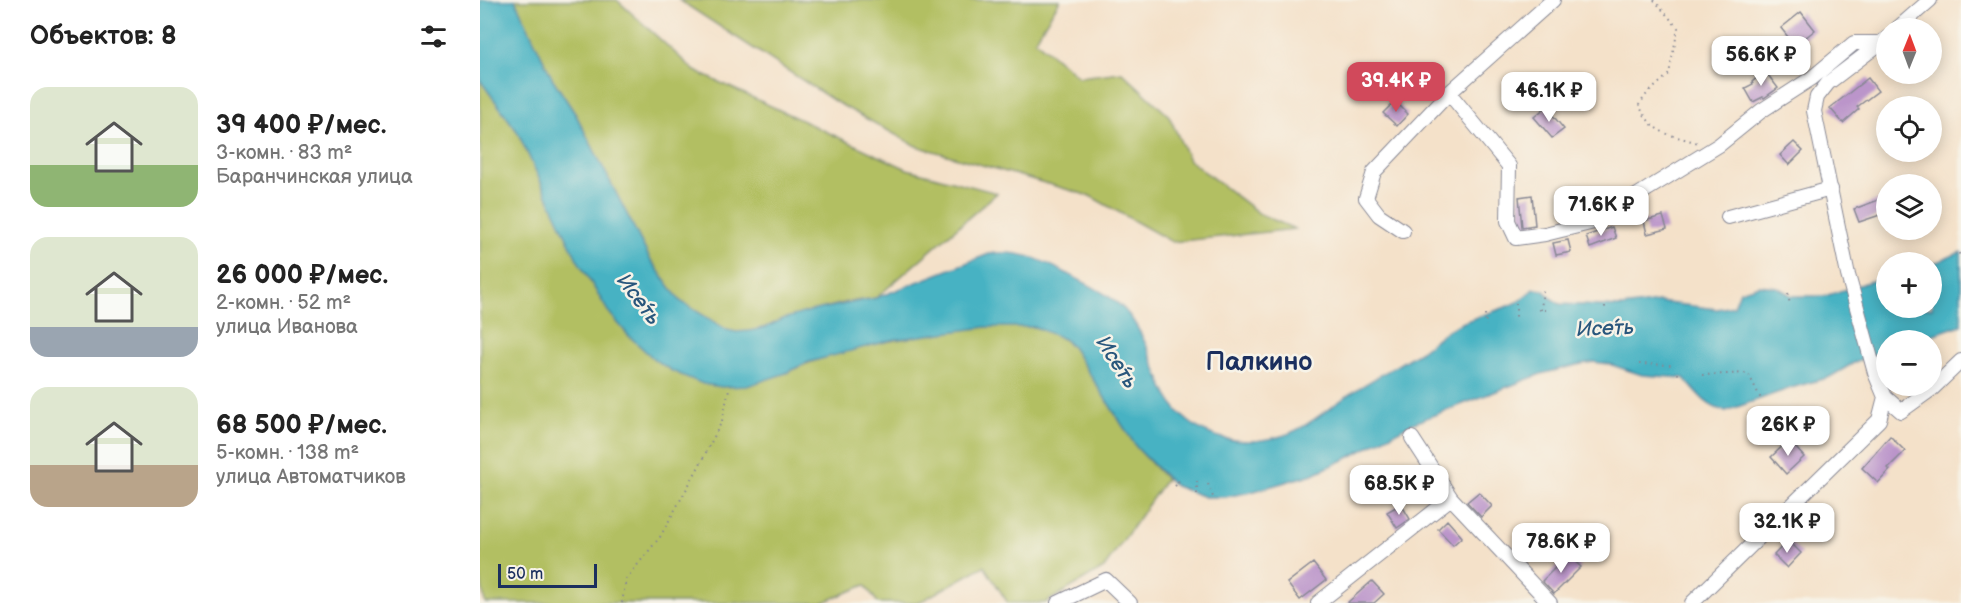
<!DOCTYPE html>
<html lang="ru">
<head>
<meta charset="utf-8">
<style>
  :root { --surface:#fff; --page:#f2f2f2; --text:#222; --muted:#767676; --accent:#d1495b }
  body { margin:0; font-family:"Balsamiq Sans",sans-serif; background:var(--page); color:var(--text); height:100vh; display:flex; flex-direction:column; font-size:22px; white-space:nowrap }
  * { box-sizing:border-box; margin:0 }
  p { font-size:20px; color:var(--muted) }
  .icon { flex:none; width:33px; height:33px; fill:none; stroke:currentColor; stroke-width:2; stroke-linecap:round; stroke-linejoin:round }
  .map { position:relative; flex:1; overflow:hidden }
  .panel { display:flex; flex-direction:column; background:var(--surface); width:480px }
  .panel>* { flex:none }
  .needle { width:39px; rotate:1deg }
  .tools { position:absolute; left:1396px; top:18px; display:grid; gap:12px }
  .tools a { display:grid; place-items:center; width:66px; height:66px; border-radius:50%; background:var(--surface); box-shadow:0 3px 15px #0003; font-size:30px }
  .scale { position:absolute; left:18px; bottom:15px; width:99px; box-sizing:border-box; padding-left:6px; border:3px solid #1b2f5e; border-top:0; font-size:16px; line-height:21px; white-space:nowrap; color:#1b2f5e; -webkit-text-stroke:4px #f7f3e8; paint-order:stroke }
  .price { position:absolute; translate:-50% -51px; padding:0 14px; border-radius:12px; background:#fff; color:#222; font-size:20px; line-height:39px; filter:drop-shadow(0 2px 3px #0008) }
  .price::after { content:''; position:absolute; left:50%; top:36px; width:18px; height:14px; margin-left:-9px; background:inherit; clip-path:polygon(0 0,100% 0,50% 100%) }
  .price.on { background:var(--accent); color:#fff }
  ul { padding:0; list-style:none }
  li { display:flex; align-items:center; gap:18px; height:150px; padding:0 30px }
  li span { display:grid; place-items:center; flex:none; width:168px; height:120px; border-radius:18px; color:#555 }
  li>.icon { margin-inline-start:auto }
  span .icon { width:72px; height:72px; fill:#fffc; stroke-width:1 }
  li b { font-size:26px }
  h2 { display:flex; justify-content:space-between; align-items:center; height:72px; padding:0 30px; font-size:26px }
  main { display:flex; flex:1; min-height:0 }
  .map>svg:first-child { display:block }
  .green { fill:#b2bf62; stroke:#667760; stroke-width:1.5 }
  .water { fill:#46b2c3; stroke:#307090; stroke-width:1.5 }
  .building { fill:#bb95ca }
  .lines { fill:none; stroke-linecap:round; stroke-linejoin:round }
  .minor-casing { stroke:#888894; stroke-width:16 }
  .path { stroke:#888894; stroke-width:2; stroke-dasharray:1.5 4.5; stroke-linecap:butt }
  .minor { stroke:#fff; stroke-width:14 }
  .labels { text-anchor:middle; stroke-width:5; stroke-linejoin:round; paint-order:stroke }
  .water-label { font-size:21px; font-style:italic; fill:#28567c; stroke:#f7f3e8 }
  .district-label { font-size:26px; font-weight:bold; fill:#1b2f5e; stroke:#f7f3e8 }
</style>
</head>
<body>
<main>
<section class="panel">
<h2>Объектов: 8<svg class="icon" aria-label="filters" viewBox="0 0 24 24"><path d="M4 7h16M4 17h16"/><circle cx="9" cy="7" r="2"/><circle cx="15" cy="17" r="2"/></svg></h2>
<ul>
<li><span style="background:linear-gradient(#dfe7d0 65%,#8fb573 0)"><svg class="icon" aria-label="home" viewBox="0 0 24 24"><path d="M3 11l9-7 9 7M6 9v11h12V9"/></svg></span><div><b>39 400 ₽/мес.</b><p>3-комн. · 83 m²</p><p>Баранчинская улица</p></div></li>
<li><span style="background:linear-gradient(#dfe7d0 75%,#9aa5b1 0)"><svg class="icon" aria-label="home" viewBox="0 0 24 24"><path d="M3 11l9-7 9 7M6 9v11h12V9"/></svg></span><div><b>26 000 ₽/мес.</b><p>2-комн. · 52 m²</p><p>улица Иванова</p></div></li>
<li><span style="background:linear-gradient(#dfe7d0 65%,#b9a48a 0)"><svg class="icon" aria-label="home" viewBox="0 0 24 24"><path d="M3 11l9-7 9 7M6 9v11h12V9"/></svg></span><div><b>68 500 ₽/мес.</b><p>5-комн. · 138 m²</p><p>улица Автоматчиков</p></div></li>
</ul>
</section>
<div class="map">
<svg width="1481" height="603" viewBox="0 0 1481 603">
  <rect width="100%" height="100%" fill="#f7f3e8"/>
  <filter id="ink" filterUnits="userSpaceOnUse"><feTurbulence type="fractalNoise" baseFrequency=".0167" numOctaves="2"/><feDisplacementMap in="SourceGraphic" scale="12" xChannelSelector="R" yChannelSelector="G"/><feConvolveMatrix kernelMatrix="1 2 1 2 8 2 1 2 1" color-interpolation-filters="sRGB"/></filter>
  <filter id="wash" filterUnits="userSpaceOnUse"><feTurbulence type="fractalNoise" baseFrequency=".008" numOctaves="4" result="noise"/><feDisplacementMap in="SourceGraphic" scale="24" xChannelSelector="R" yChannelSelector="G"/><feGaussianBlur stdDeviation="1.35" result="paint"/><feColorMatrix in="noise" values="0 0 0 0 0 0 0 0 0 0 0 0 0 0 0 0 0 1.4 0 .05"/><feComposite in="paint" operator="in"/></filter>
  <g filter="url(#wash)">
    <rect width="100%" height="100%" fill="#f4e1c9"/>
    <!-- green -->
    <path class="green" d="M35,0H137L215,71L427,169L517,193L396,298L367,302L303,319L287,327L270,331L256,332L247,330L200,301L170,259L96,115L72,78Z
      M199,0H580L555,40L599,77L642,72L689,116L709,160L780,214L815,229L692,242L610,196L436,146L356,102Z
      M0,80L37,131L97,259L128,311L148,335L175,360L306,373C356,348 412,340 466,332C495,328 524,323 553,327C569,330 582,336 593,348L657,448L686,479L624,568L565,603H528L504,566L438,603H398L385,585L342,603H5L0,575Z"/>
    <!-- water -->
    <path class="water" d="M0,0H35L72,78L96,115L170,259L200,301L247,330L256,332L270,331L287,327L303,319L330,311L396,298L509,254C538,249 560,259 586,273C605,283 636,297 649,315C666,338 673,363 684,389C704,433 749,448 794,438C822,432 841,414 864,398C889,381 915,367 941,351C951,344 959,335 970,329C991,316 1016,313 1037,302C1044,299 1048,292 1055,289L1063,290L1072,299L1080,304L1142,307L1179,302L1237,309L1254,306L1260,291L1279,285L1297,287L1312,296H1345L1407,276V308H1452V264L1481,252V325L1437,340H1407V350L1377,361L1350,377L1311,388L1246,411C1227,408 1216,392 1204,378L1162,375L1129,364L1114,362L1101,364L1061,374L931,424L868,458L833,474L771,492L745,497H725L695,486L657,448L593,348L584,339L555,327H506L411,340L326,363L306,373L267,386L242,387L223,384L192,371L175,360L148,335L128,311L97,259L37,131L0,80Z"/>
    <g id="blocks">
      <!-- building -->
      <path class="building" d="M1321,12L1335,30L1315,46L1301,28Z
        M1285,71L1298,88L1284,98L1283,97L1273,102L1265,88L1273,84L1272,82Z
        M1388,78L1398,91L1377,107L1379,109L1363,123L1350,108Z
        M915,101L928,114L917,126L903,113Z
        M1066,107L1084,129L1072,138L1054,117Z
        M1314,142L1323,151L1309,165L1300,155Z
        M1052,195L1055,225L1042,227L1039,197Z
        M1401,199L1406,213L1379,222L1374,209Z
        M1183,216L1187,229L1167,234L1164,221Z
        M1132,227L1136,238L1110,248L1106,236Z
        M1088,240L1091,252L1076,255L1073,243Z
        M1410,436L1425,451L1408,468L1410,470L1398,483L1382,468Z
        M1309,440L1324,457L1306,474L1291,457Z
        M999,492L1012,506L1001,517L987,502Z
        M921,504L930,519L917,528L907,512Z
        M967,520L982,537L973,545L958,529Z
        M1308,540L1321,553L1307,568L1294,555Z
        M1088,555L1101,567L1074,594L1062,581Z
        M833,563L846,580L820,600L807,583Z
        M892,581L904,594L894,603H867Z"/>
    </g>
  </g>
  <g filter="url(#ink)">
    <use href="#blocks" fill-opacity="0" stroke="#888894" stroke-width="1.5"/>
    <g class="lines">
      <defs>
        <path id="minor" d="M1418,28L1450,0
          M969,93L1029,166L1028,221L1036,238L1065,234L1114,222L1239,145L1281,111L1332,78L1374,43H1401
          M1248,217L1351,189
          M923,231L899,215L886,198L894,172L969,93L1073,0
          M1405,397L1421,411L1453,388L1481,361
          M932,438L971,498L1070,603
          M578,603L626,580L650,603
          M838,603L971,498
          M1212,603L1399,420L1405,397L1395,373L1368,275L1334,111L1337,97L1348,83L1407,38"/>
      </defs>
      <!-- minor casing -->
      <use href="#minor" class="minor-casing"/>
      <!-- path -->
      <path class="path" d="M1174,0L1198,28L1189,74L1166,95L1159,105C1174,136 1187,133 1218,143
        M1479,253L1480,258
        M1308,294L1310,305
        M1036,303V317
        M1125,306V312
        M1058,310H1065
        M1061,310L1063,290
        M1005,314L1006,326
        M1159,364L1193,365
        M1198,373V378
        M1222,375L1268,373L1281,399
        M728,484L733,497
        M695,486L699,482L696,479
        M717,494V481
        M142,603L146,579L180,537L217,470L242,421L249,389"/>
      <!-- minor -->
      <use href="#minor" class="minor"/>
    </g>
  </g>
  <g class="labels">
    <!-- water labels -->
    <g class="water-label">
      <text transform="translate(159 299) rotate(53)" y="7">Исе́ть</text>
      <text transform="translate(1125 328) rotate(-2)" y="7">Исе́ть</text>
      <text transform="translate(637 362) rotate(57)" y="7">Исе́ть</text>
    </g>
    <!-- district labels -->
    <g class="district-label">
      <text x="779" y="370">Палкино</text>
    </g>
  </g>
</svg>
<div class="tools">
<a><svg class="needle" viewBox="-14 -14 28 28"><path d="M0-13l5 13h-10z" fill="#e53935"/><path d="M0 13l5-13h-10z" fill="#767676"/></svg></a>
<a><svg class="icon" aria-label="locate" viewBox="0 0 24 24"><circle cx="12" cy="12" r="6"/><path d="M12 2v4M12 18v4M2 12h4M18 12h4"/></svg></a>
<a><svg class="icon" aria-label="layers" viewBox="0 0 24 24"><path d="M12 4l9 5-9 5-9-5zM3 14l9 5 9-5"/></svg></a>
<a>+</a>
<a>−</a>
</div>
<div class="scale">50 m</div>
<b class="price" style="left:1281px;top:87px">56.6K ₽</b>
<b class="price on" style="left:916px;top:113px">39.4K ₽</b>
<b class="price" style="left:1069px;top:123px">46.1K ₽</b>
<b class="price" style="left:1121px;top:237px">71.6K ₽</b>
<b class="price" style="left:1308px;top:457px">26K ₽</b>
<b class="price" style="left:919px;top:516px">68.5K ₽</b>
<b class="price" style="left:1307px;top:554px">32.1K ₽</b>
<b class="price" style="left:1081px;top:574px">78.6K ₽</b>
</div>
</main>
</body>
</html>
